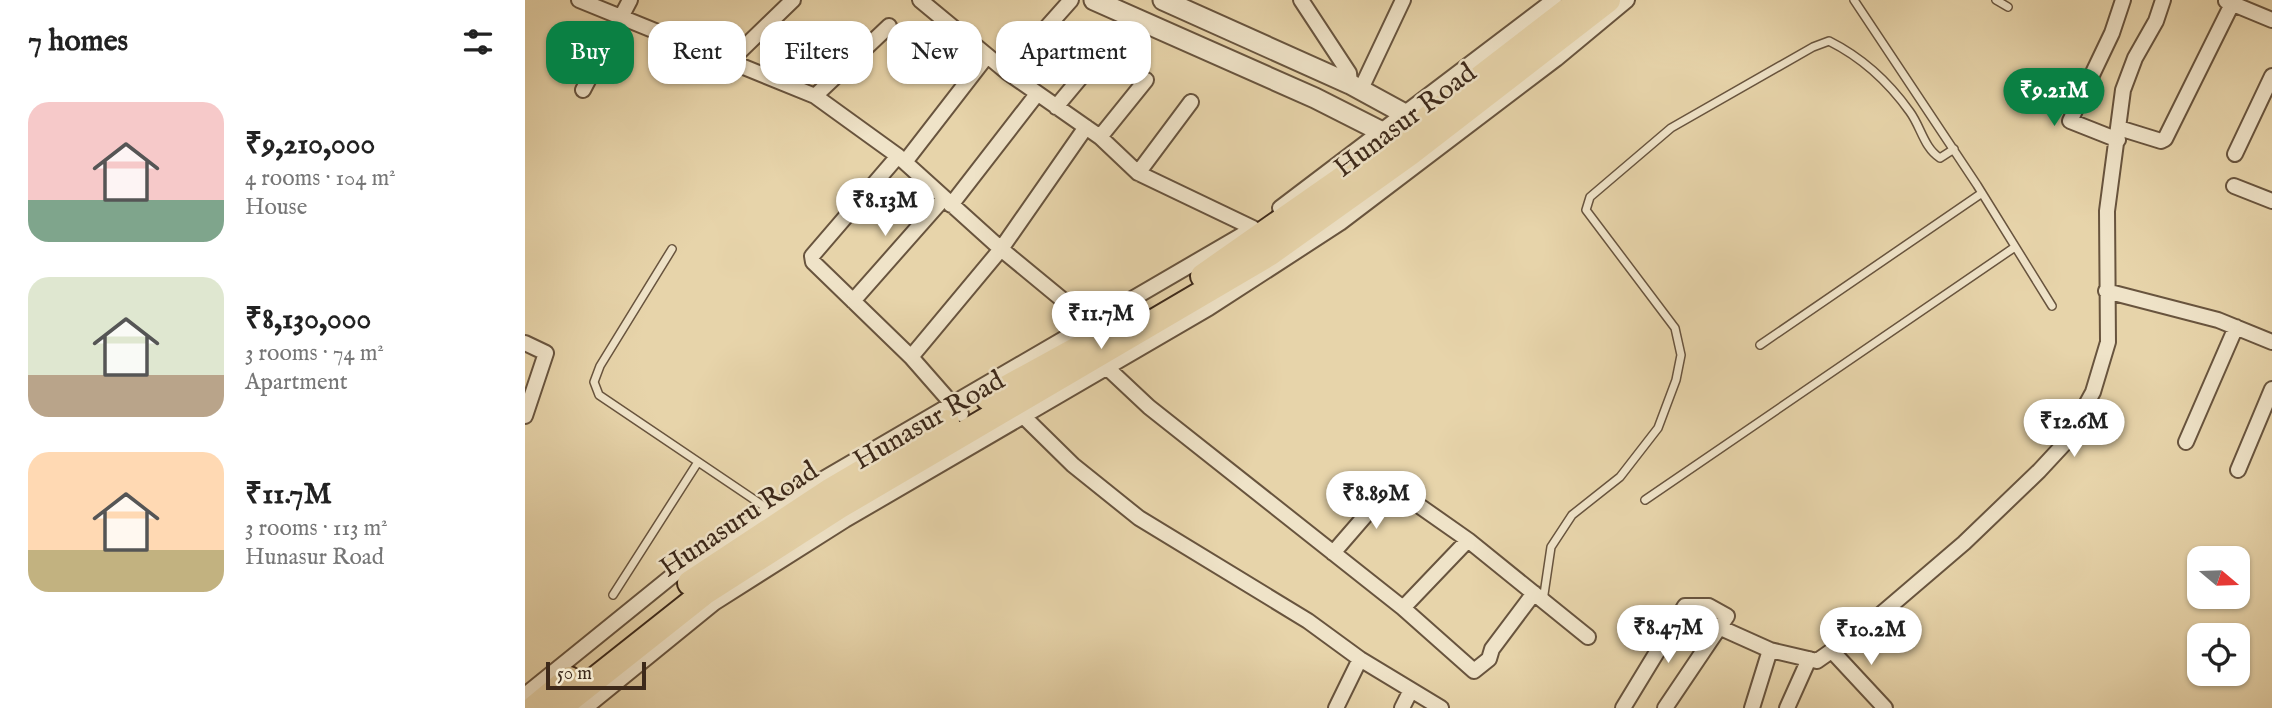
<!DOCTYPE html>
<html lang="en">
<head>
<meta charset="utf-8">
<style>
  :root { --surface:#fff; --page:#f2f2f2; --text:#222; --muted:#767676; --accent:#0b8043 }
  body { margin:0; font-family:"IM FELL English",serif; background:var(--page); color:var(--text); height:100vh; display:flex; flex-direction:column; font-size:26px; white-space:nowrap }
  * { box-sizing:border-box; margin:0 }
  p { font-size:23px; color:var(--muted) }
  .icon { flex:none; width:38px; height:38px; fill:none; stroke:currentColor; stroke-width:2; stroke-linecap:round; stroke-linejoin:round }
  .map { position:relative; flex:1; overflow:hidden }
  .details { display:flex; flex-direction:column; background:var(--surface); width:525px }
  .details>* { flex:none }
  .guide { position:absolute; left:21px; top:21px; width:665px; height:63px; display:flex; gap:14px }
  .needle { width:46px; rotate:109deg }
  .controls { position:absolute; left:1662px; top:546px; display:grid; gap:14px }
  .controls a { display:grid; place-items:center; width:63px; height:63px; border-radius:14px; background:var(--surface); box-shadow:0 2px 5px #0004; font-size:35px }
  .scale { position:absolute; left:21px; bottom:18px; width:100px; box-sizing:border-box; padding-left:7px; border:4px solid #3d291a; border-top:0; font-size:19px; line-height:24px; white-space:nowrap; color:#3d291a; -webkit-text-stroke:5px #efe3c8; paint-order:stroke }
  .price { position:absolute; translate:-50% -60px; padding:0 16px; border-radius:24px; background:#fff; color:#222; font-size:23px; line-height:46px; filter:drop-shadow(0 2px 4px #0008) }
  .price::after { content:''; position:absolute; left:50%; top:42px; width:21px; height:16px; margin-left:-10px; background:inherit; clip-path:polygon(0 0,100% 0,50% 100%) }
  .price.selected { background:var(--accent); color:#fff }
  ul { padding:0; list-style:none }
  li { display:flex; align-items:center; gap:21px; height:175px; padding:0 28px }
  li span { display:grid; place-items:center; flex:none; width:196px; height:140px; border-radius:21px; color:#555 }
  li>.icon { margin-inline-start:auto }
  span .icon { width:84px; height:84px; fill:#fffc; stroke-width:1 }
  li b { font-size:30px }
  h2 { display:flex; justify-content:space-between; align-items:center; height:84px; padding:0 28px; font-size:30px }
  .chip { padding:0 24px; border-radius:21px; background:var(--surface); box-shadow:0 2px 5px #0004; font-size:24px; line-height:63px }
  .chip.selected { background:var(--accent); color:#fff }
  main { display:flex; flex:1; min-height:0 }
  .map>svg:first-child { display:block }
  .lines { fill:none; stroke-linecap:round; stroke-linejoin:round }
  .service-casing { stroke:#68543e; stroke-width:10 }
  .minor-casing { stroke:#68543e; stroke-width:18 }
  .tertiary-casing { stroke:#68543e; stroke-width:23 }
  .trunk-casing { stroke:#3d291a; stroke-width:28 }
  .service { stroke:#efe3c8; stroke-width:7 }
  .minor { stroke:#efe3c8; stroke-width:14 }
  .tertiary { stroke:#efe3c8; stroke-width:19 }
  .trunk { stroke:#e7d4aa; stroke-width:24 }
  .labels { text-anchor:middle; stroke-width:5; stroke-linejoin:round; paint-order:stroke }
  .street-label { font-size:28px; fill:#3d291a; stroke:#efe3c8 }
</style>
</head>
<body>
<main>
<section class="details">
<h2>7 homes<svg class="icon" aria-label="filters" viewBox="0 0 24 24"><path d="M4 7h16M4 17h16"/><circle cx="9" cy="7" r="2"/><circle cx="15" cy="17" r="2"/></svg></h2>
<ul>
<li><span style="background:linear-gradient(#f6c9c9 70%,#7fa58c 0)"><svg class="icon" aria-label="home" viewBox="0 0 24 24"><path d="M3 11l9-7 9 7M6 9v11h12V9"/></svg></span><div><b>₹9,210,000</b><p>4 rooms · 104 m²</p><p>House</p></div></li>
<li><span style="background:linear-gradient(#dfe7d0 70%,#b9a48a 0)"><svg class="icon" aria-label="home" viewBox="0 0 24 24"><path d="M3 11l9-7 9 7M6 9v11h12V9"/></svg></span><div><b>₹8,130,000</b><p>3 rooms · 74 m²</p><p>Apartment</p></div></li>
<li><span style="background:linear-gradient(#ffd9b3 70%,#c2b280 0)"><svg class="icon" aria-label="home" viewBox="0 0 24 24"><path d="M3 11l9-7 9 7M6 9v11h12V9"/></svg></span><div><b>₹11.7M</b><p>3 rooms · 113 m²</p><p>Hunasur Road</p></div></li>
</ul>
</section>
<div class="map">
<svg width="1747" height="708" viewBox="0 0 1747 708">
  <rect width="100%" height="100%" fill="#e7d4aa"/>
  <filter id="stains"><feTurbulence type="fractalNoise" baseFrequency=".00286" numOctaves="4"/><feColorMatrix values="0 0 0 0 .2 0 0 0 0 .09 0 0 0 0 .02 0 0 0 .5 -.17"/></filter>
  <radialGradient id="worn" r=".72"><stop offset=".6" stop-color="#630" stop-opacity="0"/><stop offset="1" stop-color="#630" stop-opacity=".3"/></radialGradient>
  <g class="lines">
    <defs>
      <path id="service" d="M1329,0L1452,185L1527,306
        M1471,0L1483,7
        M147,249L75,366L69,382L74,395L246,511
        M1235,345L1457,193
        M1120,500L1490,247
        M88,595L173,462
        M1018,601L1026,547L1047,515L1095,477L1133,428L1151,380L1156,355L1150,328L1061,210L1065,197L1146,128L1288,47L1304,41C1338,58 1363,81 1385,112C1396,127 1399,148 1415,158L1429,149"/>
      <path id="minor" d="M54,0L290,96L373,156L476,249L573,329
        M395,0L482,72
        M546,0L482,72L575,137L613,173L728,228L732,235
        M776,0L824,73L825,84
        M1701,1L1747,20
        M205,61L268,0
        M58,90L105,0
        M835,91L878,0
        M290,96L364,26
        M531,107L606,17
        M1594,128L1636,141L1640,139L1709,0
        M575,137L621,80
        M1593,140L1545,121L1587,33L1598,0
        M1710,154L1747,76
        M373,156L293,249L287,256L288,262L386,357
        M380,162L462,56
        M613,173L666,102
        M1709,186L1747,201
        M426,205L512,94
        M755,208L1029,0
        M1581,291L1693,320L1747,342
        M328,301L419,198
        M0,343L21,353L0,416
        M575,361L624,407L878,608L949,671L964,659L967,649L1009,593
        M492,410L548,465L614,518L783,621L835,659L916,708
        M436,414L386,357L476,249L561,127
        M1661,442L1711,327
        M1713,470L1747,389
        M808,553L866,486L943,540L1063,637
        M878,608L943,540
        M1196,628L1245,650L1292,661L1342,626L1439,543L1514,471L1540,443L1568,392L1583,342L1582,211L1598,90L1610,58L1631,21L1638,0
        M1307,651L1360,708
        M0,695L163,563L245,510L722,232
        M60,708L189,603L320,520L684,308L815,223L1031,59L1102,0
        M811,708L835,659
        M877,708L886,690
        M1098,708L1160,606H1184L1202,616L1140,708
        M1227,708L1245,650
        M1262,708L1284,659"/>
      <path id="tertiary" d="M569,0L790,98L873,140L879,148
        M638,0L825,84L880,114L894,125L899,135"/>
      <path id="trunk" d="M678,276L894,125L1056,0
        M463,398L596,325
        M165,583L306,490L422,422
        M9,708L44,679
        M34,708L179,593L315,506L744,254L884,154L1083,0"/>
    </defs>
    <!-- service casing -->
    <use href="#service" class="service-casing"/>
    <!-- minor casing -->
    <use href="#minor" class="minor-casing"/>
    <!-- tertiary casing -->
    <use href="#tertiary" class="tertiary-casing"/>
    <!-- trunk casing -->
    <use href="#trunk" class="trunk-casing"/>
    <!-- service -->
    <use href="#service" class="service"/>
    <!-- minor -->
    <use href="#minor" class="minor"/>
    <!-- tertiary -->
    <use href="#tertiary" class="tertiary"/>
    <!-- trunk -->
    <use href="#trunk" class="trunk"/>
  </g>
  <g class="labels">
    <!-- street labels -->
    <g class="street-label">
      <text transform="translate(879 119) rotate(-37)" y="10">Hunasur Road</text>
      <text transform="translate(403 419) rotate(-30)" y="10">Hunasur Road</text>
      <text transform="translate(213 518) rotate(-34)" y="10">Hunasuru Road</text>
    </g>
  </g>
  <rect width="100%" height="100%" filter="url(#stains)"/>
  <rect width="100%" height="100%" fill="url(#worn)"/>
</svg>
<div class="controls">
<a><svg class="needle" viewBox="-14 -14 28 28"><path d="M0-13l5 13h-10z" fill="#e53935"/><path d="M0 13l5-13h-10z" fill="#767676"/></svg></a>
<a><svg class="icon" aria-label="locate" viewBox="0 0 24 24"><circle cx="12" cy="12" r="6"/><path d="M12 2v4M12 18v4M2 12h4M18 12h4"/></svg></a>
</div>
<div class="scale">50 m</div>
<b class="price selected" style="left:1529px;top:128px">₹9.21M</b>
<b class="price" style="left:360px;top:238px">₹8.13M</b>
<b class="price" style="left:576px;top:351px">₹11.7M</b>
<b class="price" style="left:1549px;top:459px">₹12.6M</b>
<b class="price" style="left:851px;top:531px">₹8.89M</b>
<b class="price" style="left:1143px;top:665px">₹8.47M</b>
<b class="price" style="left:1346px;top:667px">₹10.2M</b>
<div class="guide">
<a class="chip selected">Buy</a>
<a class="chip">Rent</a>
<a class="chip">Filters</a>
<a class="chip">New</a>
<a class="chip">Apartment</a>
</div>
</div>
</main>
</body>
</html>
